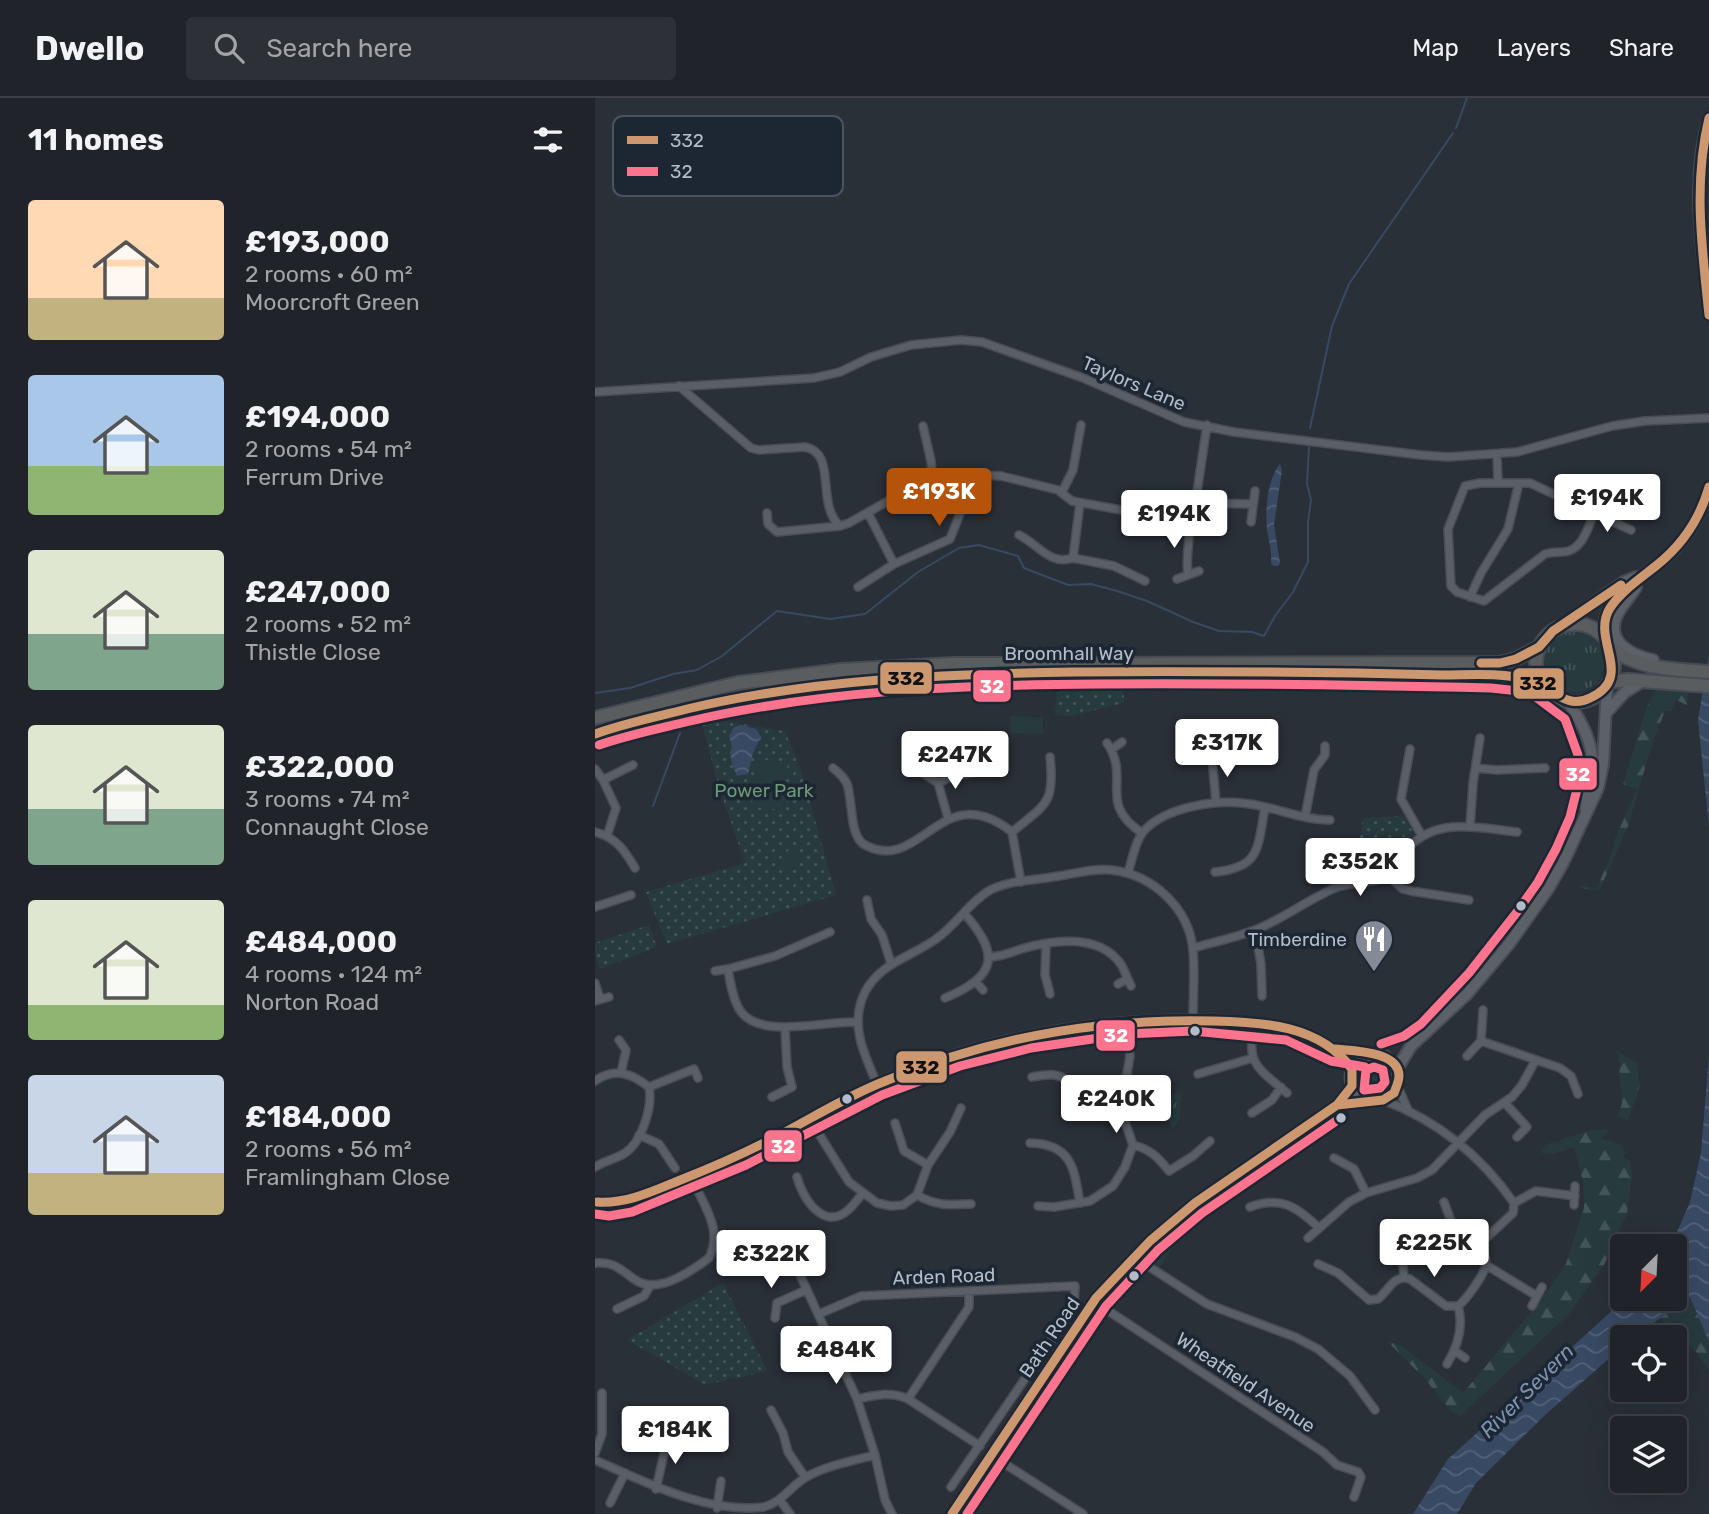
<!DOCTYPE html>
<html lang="en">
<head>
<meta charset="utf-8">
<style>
  :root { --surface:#20242a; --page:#2d3036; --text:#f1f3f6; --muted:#a2a4a8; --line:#3d4147; --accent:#b45309 }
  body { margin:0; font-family:Rubik,sans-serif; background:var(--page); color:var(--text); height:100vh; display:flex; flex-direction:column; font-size:26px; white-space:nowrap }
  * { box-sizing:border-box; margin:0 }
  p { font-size:23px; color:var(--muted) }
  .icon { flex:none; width:38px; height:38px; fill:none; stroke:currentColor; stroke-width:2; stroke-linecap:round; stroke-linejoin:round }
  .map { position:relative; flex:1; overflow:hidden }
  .drawer { display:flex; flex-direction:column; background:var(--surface); width:595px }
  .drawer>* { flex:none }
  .needle { width:46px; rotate:204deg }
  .tools { position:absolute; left:1015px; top:1136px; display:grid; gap:14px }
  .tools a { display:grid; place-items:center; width:77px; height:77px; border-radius:7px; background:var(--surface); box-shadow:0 7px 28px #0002,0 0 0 2px var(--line); font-size:35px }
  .price { position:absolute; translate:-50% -60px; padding:0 16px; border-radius:7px; background:#fff; color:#222; font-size:23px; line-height:46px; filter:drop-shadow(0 2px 4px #0008) }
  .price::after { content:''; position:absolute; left:50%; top:42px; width:21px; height:16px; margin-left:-10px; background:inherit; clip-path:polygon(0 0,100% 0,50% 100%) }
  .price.on { background:var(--accent); color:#fff }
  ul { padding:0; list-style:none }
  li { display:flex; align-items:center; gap:21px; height:175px; padding:0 28px }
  li span { display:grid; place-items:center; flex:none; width:196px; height:140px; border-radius:7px; color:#555 }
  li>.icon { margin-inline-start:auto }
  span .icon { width:84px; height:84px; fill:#fffc; stroke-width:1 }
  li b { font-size:30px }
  h2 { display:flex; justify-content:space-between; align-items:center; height:84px; padding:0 28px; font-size:30px }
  header { display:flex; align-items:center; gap:42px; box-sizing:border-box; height:98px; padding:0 35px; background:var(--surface); border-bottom:2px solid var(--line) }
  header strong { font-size:33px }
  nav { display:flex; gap:38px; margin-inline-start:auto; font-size:24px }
  .search { width:490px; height:63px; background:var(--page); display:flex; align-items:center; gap:18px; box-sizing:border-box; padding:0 24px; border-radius:7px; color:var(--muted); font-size:26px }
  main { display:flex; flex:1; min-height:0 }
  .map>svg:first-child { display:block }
  .grass { fill:url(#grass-tufts) }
  .forest { fill:url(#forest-firs) }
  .park { fill:url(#park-dots) }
  .pitch { fill:#273a3e }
  .water { fill:url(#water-waves) }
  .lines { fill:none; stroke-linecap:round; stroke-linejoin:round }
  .stream { stroke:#384963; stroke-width:2 }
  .street-casing { stroke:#484c53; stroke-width:10 }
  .secondary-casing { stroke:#484c53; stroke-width:13 }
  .primary-casing { stroke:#484c55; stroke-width:14 }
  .highway-casing { stroke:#474c53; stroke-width:16 }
  .street { stroke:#5a5e66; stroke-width:7 }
  .secondary { stroke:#595d64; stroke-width:10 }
  .primary { stroke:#5c6168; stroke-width:10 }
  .highway { stroke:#5a5d60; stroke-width:12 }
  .bus-1-casing { stroke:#1d2633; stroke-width:14 }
  .bus-2-casing { stroke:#1d2633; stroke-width:14 }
  .bus-1 { stroke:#cd976f; stroke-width:9 }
  .bus-2 { stroke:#fc738d; stroke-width:9 }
  .bus-dot { fill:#b4bcc9; stroke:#1d2633; stroke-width:2.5 }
  .labels { text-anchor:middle; stroke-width:7; stroke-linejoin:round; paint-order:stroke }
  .street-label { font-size:19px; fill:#b4bcc9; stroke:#1d2633 }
  .park-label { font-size:19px; fill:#6b9a76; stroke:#1d2633 }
  .poi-label { font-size:19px; fill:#b4bcc9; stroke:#1d2633; text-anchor:end }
  .water-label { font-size:21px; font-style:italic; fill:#7c92b1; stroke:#1d2633 }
  .key { fill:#1d2633; stroke:#4a5360; stroke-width:2 }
  .key-label { font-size:19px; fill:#b4bcc9 }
  .line-badge { stroke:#1d2633; stroke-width:2.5 }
  .badge-label { font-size:19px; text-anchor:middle; font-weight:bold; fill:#fff }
  .pale-badge-label { font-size:19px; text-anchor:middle; font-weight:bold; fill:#111 }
</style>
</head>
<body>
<header>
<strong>Dwello</strong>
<div class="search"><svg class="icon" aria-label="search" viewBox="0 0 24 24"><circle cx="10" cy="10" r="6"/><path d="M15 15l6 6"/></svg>Search here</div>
<nav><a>Map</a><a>Layers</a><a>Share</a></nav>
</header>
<main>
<section class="drawer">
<h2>11 homes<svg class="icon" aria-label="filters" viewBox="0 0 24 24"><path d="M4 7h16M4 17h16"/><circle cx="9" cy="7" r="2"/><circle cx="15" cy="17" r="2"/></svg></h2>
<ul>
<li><span style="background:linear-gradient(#ffd9b3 70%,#c2b280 0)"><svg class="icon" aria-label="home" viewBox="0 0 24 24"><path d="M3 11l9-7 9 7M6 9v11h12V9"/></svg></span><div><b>£193,000</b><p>2 rooms · 60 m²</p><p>Moorcroft Green</p></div></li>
<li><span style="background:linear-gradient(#a9c7e8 65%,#8fb573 0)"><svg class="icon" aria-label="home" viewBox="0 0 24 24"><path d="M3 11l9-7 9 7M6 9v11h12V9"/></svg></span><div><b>£194,000</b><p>2 rooms · 54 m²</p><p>Ferrum Drive</p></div></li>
<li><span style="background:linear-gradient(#dfe7d0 60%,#7fa58c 0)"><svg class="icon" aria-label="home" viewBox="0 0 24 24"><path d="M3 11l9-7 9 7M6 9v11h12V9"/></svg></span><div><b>£247,000</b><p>2 rooms · 52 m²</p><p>Thistle Close</p></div></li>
<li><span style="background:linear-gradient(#dfe7d0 60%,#7fa58c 0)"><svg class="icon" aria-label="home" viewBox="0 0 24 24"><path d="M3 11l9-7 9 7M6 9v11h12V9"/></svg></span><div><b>£322,000</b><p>3 rooms · 74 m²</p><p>Connaught Close</p></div></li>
<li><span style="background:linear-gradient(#dfe7d0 75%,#8fb573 0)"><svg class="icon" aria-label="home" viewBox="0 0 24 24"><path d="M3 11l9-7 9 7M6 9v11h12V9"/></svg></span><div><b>£484,000</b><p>4 rooms · 124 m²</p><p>Norton Road</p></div></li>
<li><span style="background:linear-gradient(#c9d6e8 70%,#c2b280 0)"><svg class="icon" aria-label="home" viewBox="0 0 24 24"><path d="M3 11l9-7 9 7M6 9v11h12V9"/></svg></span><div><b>£184,000</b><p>2 rooms · 56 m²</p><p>Framlingham Close</p></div></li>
</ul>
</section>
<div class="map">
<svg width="1114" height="1416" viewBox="0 0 1114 1416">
  <defs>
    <pattern id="grass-tufts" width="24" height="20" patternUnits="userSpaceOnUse" patternTransform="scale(1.75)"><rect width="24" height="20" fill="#273a3e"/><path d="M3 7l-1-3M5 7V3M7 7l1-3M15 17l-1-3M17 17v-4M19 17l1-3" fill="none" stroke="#445559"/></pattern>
    <pattern id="forest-firs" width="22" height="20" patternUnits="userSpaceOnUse" patternTransform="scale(1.75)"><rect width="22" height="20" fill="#273a3e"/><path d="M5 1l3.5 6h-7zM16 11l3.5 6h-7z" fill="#445559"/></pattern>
    <pattern id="park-dots" width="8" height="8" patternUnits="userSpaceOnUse" patternTransform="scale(1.75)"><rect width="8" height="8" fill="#273a3e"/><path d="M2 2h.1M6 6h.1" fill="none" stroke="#445559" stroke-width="1.8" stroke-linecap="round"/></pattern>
    <pattern id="water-waves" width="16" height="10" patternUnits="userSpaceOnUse" patternTransform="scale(1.75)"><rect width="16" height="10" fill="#384963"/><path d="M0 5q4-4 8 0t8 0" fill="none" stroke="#526178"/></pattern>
  </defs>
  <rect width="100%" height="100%" fill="#2a3038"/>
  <!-- grass -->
  <path class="grass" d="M948 563a31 31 0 1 1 62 0a31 31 0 1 1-62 0Z
    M761 980a18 18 0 1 1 36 0a18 18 0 1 1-36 0Z
    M586,993L585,1021L578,1030L565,1009L566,998L579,997Z
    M588,1124L591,1129L564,1170L554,1159V1154Z"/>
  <!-- forest -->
  <path class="forest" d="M1070,591H1094L1092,607L1081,602L1076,613H1070L1058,643L1033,728L1004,793L985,790L986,788L1002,790L1020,747L1018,745L1042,692L1028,686L1052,609L1060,593Z
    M1023,954L1042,965L1045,987L1033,1022L1022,1018L1027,1006Z
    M996,1032H1015L1006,1040L1027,1047L1030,1055L1028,1060L1035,1063L1037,1079L1032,1115L1009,1167L973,1217L865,1318L855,1312L830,1281L793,1244L805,1247L868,1295L943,1206L971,1166L989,1110L988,1083L979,1049L958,1056L946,1055L950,1047Z
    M1096,1199L1114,1244V1274L1099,1250L1083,1242L1065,1220Z"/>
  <!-- park -->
  <path class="park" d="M525,590L529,597V605L476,618L460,617L462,592Z
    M105,619L190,633L206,672L241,797L72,846L51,794L150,765L123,686Z
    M808,718L817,732L816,739L765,740L768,720Z
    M54,827L62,849L5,871L0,855V845Z
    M128,1185L172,1272C160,1277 124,1284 109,1286L32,1242Z"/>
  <!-- pitch -->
  <path class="pitch" d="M416,618L448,619V636L415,635Z
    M161,661L193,664L188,712L156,709Z
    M196,750L207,761L191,777L180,766Z"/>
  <!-- water -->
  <path class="water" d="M685,366L687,372L679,427L685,465L683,468H679L676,466C677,453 674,444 672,432C670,412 672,382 685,366Z
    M1114,556V729L1103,622Z
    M146,627L161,631L166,639L158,655L153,676L142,678C140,673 137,666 136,661C135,650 139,651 134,638L139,629Z
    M1114,958V1244L1095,1199L1039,1239H1027V1249L949,1318L881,1385L862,1416H818L853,1361L1030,1201L1080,1200V1148H1076L1095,1104L1106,1055Z"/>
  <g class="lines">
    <!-- stream -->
    <path class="stream" d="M861,30L872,0
      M715,330L737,228L754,186L858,35
      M0,595L35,590L78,576L102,572L127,558L182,513L235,521L270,516L323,474L364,450L384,447L423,458L429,470L473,487L496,486L522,493L552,503L598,524L624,533L657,534L669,538L680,518L698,494L713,464V424L716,402L712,386L714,349
      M58,708L85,635"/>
    <defs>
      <path id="street" d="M84,288L156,350L164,352L210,349C243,355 220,406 245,428L254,425L330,382L337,375
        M0,294L219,280L245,274L276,259L316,247L366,242L387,244L488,280L589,324L639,334L826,357L853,359L922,354L1017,328L1050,323L1114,320
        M328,328L336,363L337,375
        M902,356L903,385
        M337,375L406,378L463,392L477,403L592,424L599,414L612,327
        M885,385H935L999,415C993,430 987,454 967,454C960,454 957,454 950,456L889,503L862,494L856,488L853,431L870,388Z
        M467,394L478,372L486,327
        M485,405L478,460L519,468L550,483
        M599,405L657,406
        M172,415L173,426L182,434L245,428
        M999,415L1036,432
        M656,424L660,393
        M424,437C443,446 455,468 478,460
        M299,466L355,441L366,413L367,376
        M593,476C590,458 596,441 594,423
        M582,481L604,473
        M263,489L299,466L273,415
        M875,499L886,475L913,431L924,385
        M512,645C537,682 501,704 547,735
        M815,651L806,701L827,738
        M516,652L527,644
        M607,660L634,659
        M617,660L621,704
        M238,670C244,675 249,679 252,686C258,702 254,739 270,747C326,777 346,678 417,734L426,784
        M881,670L901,672L950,670
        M0,671L8,682L21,710L12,738
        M328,675L343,685
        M8,682L38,667
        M710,719L719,672L730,657V648
        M353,720L343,685L358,678L381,674
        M875,729L878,685L885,640
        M0,734C21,739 30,753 40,770
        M417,734C451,706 460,706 455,659
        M620,774C667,769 662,749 670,710
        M533,775C537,762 540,744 548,734C570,708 624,701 655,706C682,710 708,722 735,722
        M792,777L808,791L816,793L874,802
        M272,802L276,821L287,837L296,865
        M0,809L36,797
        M660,832L666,866L667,898
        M235,834L180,858L133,871C135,884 137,897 143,909C160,944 231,922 262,924
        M451,846L450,877L455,896
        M598,850C618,844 640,840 660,832C688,821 712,802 740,790C755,784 772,786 787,780C800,774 806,757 815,748C844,719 885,730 922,734
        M394,859C405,859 415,855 426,851C458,842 505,834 527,868C530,874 533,882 536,888
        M120,873L133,871
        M381,884L388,892
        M0,885L5,901
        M523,886L532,881
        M350,900C403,878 405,856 369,815
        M0,903L14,899
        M658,925C652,968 662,969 692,995
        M24,942L31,952L26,975
        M886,943L888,912
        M872,958L886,943L965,970L976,978L983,996
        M603,976L658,960
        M437,979C453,976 463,974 475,985C480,989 483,993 490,994C503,997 517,992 531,994
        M0,983C20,969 36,975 54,989C58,1008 47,1044 30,1055C21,1061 9,1063 0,1069
        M282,986C269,956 254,926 270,894C285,865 316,859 341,841C360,828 372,807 392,794C411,782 442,782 464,778C481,775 500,770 517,772C558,777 594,810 598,852C600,875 598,899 598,921
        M802,987L813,1012
        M54,989L99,971L103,980
        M177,999L197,989L192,969L190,929
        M909,1004L932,1029L922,1039
        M657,1015L677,1002L686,989
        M214,1020L254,1084L282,1105L296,1108L308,1107L322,1097L333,1067L355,1034L366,1010
        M300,1025L309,1053L333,1067
        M44,1037L64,1046L80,1070
        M435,1045C478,1046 479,1072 485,1105
        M538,1047C555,1051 563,1059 574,1073L598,1058L615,1043
        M739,1060L759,1071L771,1095
        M202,1079C207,1099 228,1133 252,1113C258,1108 263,1101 267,1096
        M322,1097C341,1108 355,1107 376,1106
        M849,1104C857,1124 861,1149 886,1149
        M919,1105L941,1093L980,1098
        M979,1107L980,1088
        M443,1108L459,1109L495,1103L518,1088L530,1069L538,1047L528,1018L527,1004L535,958L530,924
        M655,1109C686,1098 701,1108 724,1130
        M797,1137L807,1157L809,1179
        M713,1140L754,1104L771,1095L822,1080L837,1072L890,1017L917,999L927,987L940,963
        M195,1155L262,1301L280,1357L290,1402L297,1416
        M539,1159L612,1206L700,1239L723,1251L755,1278L780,1312
        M0,1165C18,1163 25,1171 39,1181C61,1198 95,1174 114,1160C129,1130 107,1106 96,1078
        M723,1166L743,1175L774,1202L783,1201C794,1192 799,1176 815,1181L851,1208H863C871,1202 891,1175 891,1165C891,1156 885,1151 888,1143L918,1115L919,1105C886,1058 841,1022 788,1002
        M891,1167L942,1198
        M501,1200L512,1212L728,1354L742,1367L763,1374L766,1379L759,1399
        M937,1208L947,1189
        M22,1211L49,1198L55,1188
        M224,1216L266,1198L480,1188L479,1209L356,1389
        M180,1220L182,1205L211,1192
        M860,1253L870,1260
        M852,1266C863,1248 869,1229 863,1208
        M262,1301C280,1297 296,1293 313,1301L385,1348
        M313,1301L374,1209V1193
        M176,1312L188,1335L193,1354L210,1379
        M0,1355L7,1336V1295
        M396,1357L488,1416
        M0,1362C50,1384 112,1416 169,1409C188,1404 197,1386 213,1378C234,1367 257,1363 280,1357
        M61,1391L73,1338
        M185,1402L195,1416
        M15,1405L30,1375
        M122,1410L126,1383"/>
      <path id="secondary" d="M741,951L772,957
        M2,1104C29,1108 53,1095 78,1085C112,1071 147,1057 179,1040C213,1022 246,1001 282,986C392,938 514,917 633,923C670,925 709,928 739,951C746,956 752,964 757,971"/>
      <path id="primary" d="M1114,20C1095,84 1108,152 1114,217
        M1041,489C1036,498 1027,507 1022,517C1010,544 1036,557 1058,562
        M962,531L1029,484L1041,479
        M1008,537C1009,530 1009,521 1012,515C1026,487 1060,473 1080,451C1095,434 1108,412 1114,389
        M973,604C987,624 999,646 997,672C996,685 991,698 991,711
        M1011,615L1030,594L1048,583
        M802,971L816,948L872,896L914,846L953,791L968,765L1003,690L1008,666L1012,588
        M742,1007L788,1002L799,995L804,979L802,971L790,958C757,950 742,986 771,1002
        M357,1416L501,1200L555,1143L600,1105L742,1007L757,988"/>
      <path id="highway" d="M941 565a39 39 0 1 1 78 0a39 39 0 1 1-78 0Z
        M1015,550C1046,572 1077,571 1114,574
        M1014,584L1033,582L1114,588
        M0,620L143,585L246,572L359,566L905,565L921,561L944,549
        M0,636L110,606L179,592L222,586L387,575L642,574L884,578L936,582L952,591"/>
    </defs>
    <!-- street casing -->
    <use href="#street" class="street-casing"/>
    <!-- secondary casing -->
    <use href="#secondary" class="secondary-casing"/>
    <!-- primary casing -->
    <use href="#primary" class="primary-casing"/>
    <!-- highway casing -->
    <use href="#highway" class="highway-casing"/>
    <!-- street -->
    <use href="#street" class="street"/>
    <!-- secondary -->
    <use href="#secondary" class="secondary"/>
    <!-- primary -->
    <use href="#primary" class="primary"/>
    <!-- highway -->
    <use href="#highway" class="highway"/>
    <defs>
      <path id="bus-1" d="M1114,20C1098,86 1107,150 1114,217
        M886,565H905L921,561L944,549L958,533L1026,487
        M0,636C30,625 61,619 92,611C219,581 349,576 479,574C602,573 725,574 848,577C877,577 910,574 937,583C958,590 971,612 995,600C1041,579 995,541 1015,510C1027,492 1046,480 1062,467C1087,447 1105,420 1114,389
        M740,951C758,953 804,953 804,978C804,983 801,990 799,995L788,1002L742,1007
        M2,1104C31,1106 56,1094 83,1083C116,1070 148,1056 179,1040C214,1022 247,1001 283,986C389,941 502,920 618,923C668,924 725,927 757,971V988L742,1007L600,1105L555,1143L501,1200L357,1416"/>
      <path id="bus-2" d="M4,647C33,637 62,631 91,624C227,592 364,587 503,586C634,585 765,587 896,590L934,594L970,621L983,657V687L975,719L961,751L943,784L922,814L874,875L826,926L809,938L786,946
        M779,969L788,972L790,984L785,990L769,992L771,972Z
        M0,1116L14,1118L37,1114L151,1067L287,997L365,968L436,950L531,936L598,933L691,942L736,963L770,969
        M372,1416L511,1208L563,1152L607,1115L747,1019"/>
    </defs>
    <!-- bus-1 casing -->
    <use href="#bus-1" class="bus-1-casing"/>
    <!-- bus-2 casing -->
    <use href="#bus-2" class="bus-2-casing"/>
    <!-- bus-1 -->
    <use href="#bus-1" class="bus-1"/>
    <!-- bus-2 -->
    <use href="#bus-2" class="bus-2"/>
  </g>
  <!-- icons -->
  <defs>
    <symbol id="restaurant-pin" viewBox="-11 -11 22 30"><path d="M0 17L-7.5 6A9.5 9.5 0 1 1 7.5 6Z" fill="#848b96" stroke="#1d2633"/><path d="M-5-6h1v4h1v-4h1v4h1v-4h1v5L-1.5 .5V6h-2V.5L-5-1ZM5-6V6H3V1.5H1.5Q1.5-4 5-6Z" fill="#fff"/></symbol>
  </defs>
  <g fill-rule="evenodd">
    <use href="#restaurant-pin" x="757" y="819" width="44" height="60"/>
  </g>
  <!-- markers -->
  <g class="bus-dot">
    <circle cx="926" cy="808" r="6"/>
    <circle cx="600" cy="933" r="6"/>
    <circle cx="252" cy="1001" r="6"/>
    <circle cx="746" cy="1020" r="6"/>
    <circle cx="539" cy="1178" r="6"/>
  </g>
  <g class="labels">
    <!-- street labels -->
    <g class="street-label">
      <text transform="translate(539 285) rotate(23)" y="7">Taylors Lane</text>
      <text x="474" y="562">Broomhall Way</text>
      <text transform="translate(349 1178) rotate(-2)" y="7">Arden Road</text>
      <text transform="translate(454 1239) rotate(-56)" y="7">Bath Road</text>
      <text transform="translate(651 1284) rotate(34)" y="7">Wheatfield Avenue</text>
    </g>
    <!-- park labels -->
    <g class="park-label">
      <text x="169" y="699">Power Park</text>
    </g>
    <!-- poi labels -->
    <g class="poi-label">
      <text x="752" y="848">Timberdine</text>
    </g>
    <!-- water labels -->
    <g class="water-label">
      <text transform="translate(932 1293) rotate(-45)" y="7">River Severn</text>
    </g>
  </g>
  <!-- legend -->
  <rect x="18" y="18" width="230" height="80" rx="10" class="key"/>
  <rect x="32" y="38" width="31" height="8" fill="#cd976f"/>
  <rect x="32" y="69" width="31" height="9" fill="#fc738d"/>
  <g class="key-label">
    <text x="75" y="49">332</text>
    <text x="75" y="80">32</text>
  </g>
  <g class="line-badge">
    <rect x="284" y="563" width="54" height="34" rx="7" fill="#cd976f"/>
    <rect x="917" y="569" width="53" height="33" rx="7" fill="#cd976f"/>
    <rect x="377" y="571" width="40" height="34" rx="7" fill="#fc738d"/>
    <rect x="963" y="659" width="40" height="34" rx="7" fill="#fc738d"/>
    <rect x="500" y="921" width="41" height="33" rx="7" fill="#fc738d"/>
    <rect x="300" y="952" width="53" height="34" rx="7" fill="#cd976f"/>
    <rect x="168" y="1031" width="40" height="34" rx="7" fill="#fc738d"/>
  </g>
  <g class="badge-label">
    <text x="397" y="595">32</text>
    <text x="983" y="683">32</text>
    <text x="521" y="944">32</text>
    <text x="188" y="1055">32</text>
  </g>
  <g class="pale-badge-label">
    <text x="311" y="587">332</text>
    <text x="943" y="592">332</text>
    <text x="326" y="976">332</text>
  </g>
</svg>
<div class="tools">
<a><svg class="needle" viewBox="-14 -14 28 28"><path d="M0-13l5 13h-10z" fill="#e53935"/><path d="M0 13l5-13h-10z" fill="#a2a4a8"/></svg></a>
<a><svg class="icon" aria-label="locate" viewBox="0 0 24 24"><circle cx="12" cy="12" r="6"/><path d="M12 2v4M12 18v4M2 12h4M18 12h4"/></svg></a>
<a><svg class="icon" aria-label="layers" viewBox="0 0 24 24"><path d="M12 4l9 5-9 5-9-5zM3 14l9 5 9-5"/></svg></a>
</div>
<b class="price on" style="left:344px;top:430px">£193K</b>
<b class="price" style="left:1012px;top:436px">£194K</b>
<b class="price" style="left:579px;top:452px">£194K</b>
<b class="price" style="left:632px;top:681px">£317K</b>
<b class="price" style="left:360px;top:693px">£247K</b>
<b class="price" style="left:765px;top:800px">£352K</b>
<b class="price" style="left:521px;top:1037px">£240K</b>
<b class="price" style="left:839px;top:1181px">£225K</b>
<b class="price" style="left:176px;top:1192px">£322K</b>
<b class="price" style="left:241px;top:1288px">£484K</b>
<b class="price" style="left:80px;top:1368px">£184K</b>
</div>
</main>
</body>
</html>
